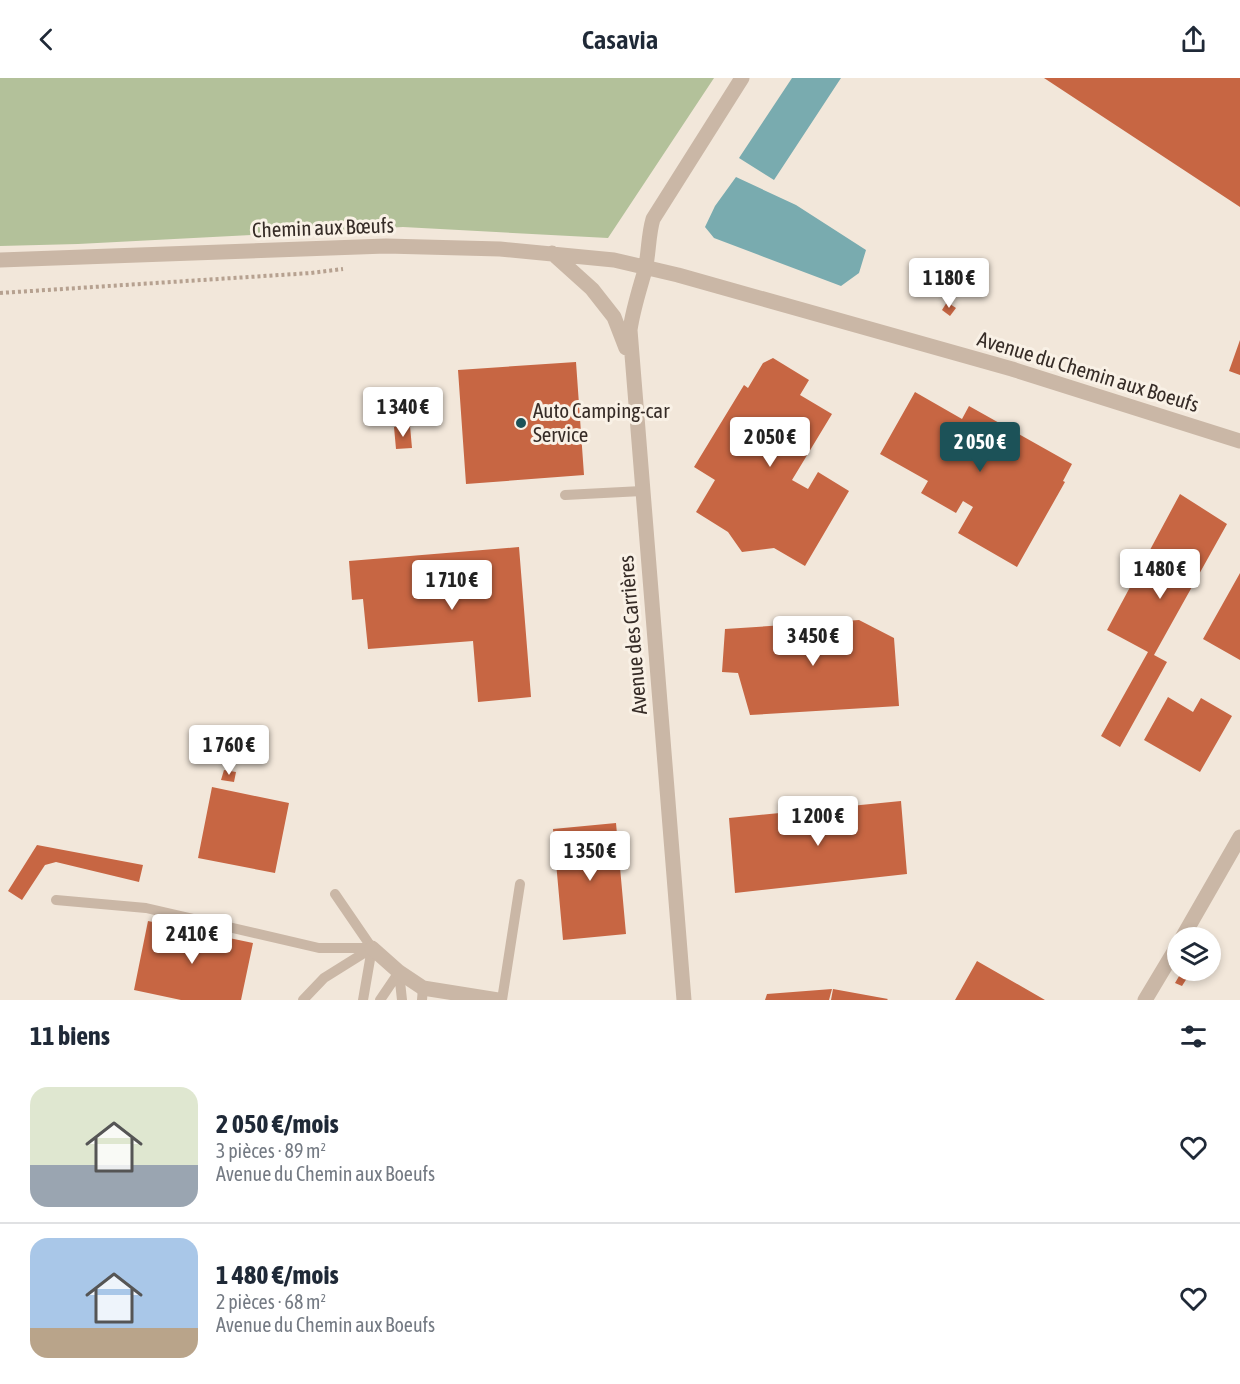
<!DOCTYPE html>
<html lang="fr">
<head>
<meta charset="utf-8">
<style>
  :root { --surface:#fff; --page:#f6f6f7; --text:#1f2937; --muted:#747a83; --line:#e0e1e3; --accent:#1c5258 }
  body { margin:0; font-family:"Asap Condensed",sans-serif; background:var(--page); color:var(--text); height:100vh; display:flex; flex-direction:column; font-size:22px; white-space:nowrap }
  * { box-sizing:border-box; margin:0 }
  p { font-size:20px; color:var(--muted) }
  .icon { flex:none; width:33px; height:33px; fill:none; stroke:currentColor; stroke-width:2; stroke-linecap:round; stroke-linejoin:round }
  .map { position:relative; height:922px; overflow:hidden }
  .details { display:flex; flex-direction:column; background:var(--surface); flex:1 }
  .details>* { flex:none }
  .fabs { position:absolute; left:1167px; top:849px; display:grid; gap:12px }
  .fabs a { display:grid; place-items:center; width:54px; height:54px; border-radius:50%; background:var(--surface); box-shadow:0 3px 9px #0003; font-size:30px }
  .price { position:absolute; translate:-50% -51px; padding:0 14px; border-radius:6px; background:#fff; color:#222; font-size:20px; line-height:39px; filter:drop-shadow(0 2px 3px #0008) }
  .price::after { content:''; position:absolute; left:50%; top:36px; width:18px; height:14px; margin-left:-9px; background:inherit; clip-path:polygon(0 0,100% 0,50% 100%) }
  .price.active { background:var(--accent); color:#fff }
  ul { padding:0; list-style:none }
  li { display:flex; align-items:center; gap:18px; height:150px; padding:0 30px }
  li+li { border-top:2px solid var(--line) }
  li span { display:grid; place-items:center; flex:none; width:168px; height:120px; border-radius:18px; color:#555 }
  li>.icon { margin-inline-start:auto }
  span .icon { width:72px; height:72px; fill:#fffc; stroke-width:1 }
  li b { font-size:26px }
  h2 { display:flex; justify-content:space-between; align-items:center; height:72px; padding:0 30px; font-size:26px }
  header { display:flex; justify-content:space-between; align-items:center; height:78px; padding:0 30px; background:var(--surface); font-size:27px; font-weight:600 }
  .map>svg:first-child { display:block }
  .green { fill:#b3c19a }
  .water { fill:#79abaf }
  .building { fill:#c76643 }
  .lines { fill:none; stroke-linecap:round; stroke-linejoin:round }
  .path { stroke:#b6a190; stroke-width:4; stroke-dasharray:3 3; stroke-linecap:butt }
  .lane { stroke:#cab7a6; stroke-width:10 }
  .street { stroke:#cab7a6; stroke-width:15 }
  .poi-dot { fill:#1c5258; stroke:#f9f1e6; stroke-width:2 }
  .labels { text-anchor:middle; stroke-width:6; stroke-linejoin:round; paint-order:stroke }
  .street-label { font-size:21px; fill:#362c27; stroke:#f9f1e6 }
  .poi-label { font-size:21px; fill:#362c27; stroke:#f9f1e6; text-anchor:start }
</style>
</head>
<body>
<header><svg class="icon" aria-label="back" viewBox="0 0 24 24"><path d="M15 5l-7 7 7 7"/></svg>Casavia<svg class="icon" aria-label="share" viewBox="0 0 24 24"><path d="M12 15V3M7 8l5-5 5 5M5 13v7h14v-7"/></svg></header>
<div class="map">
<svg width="1240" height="922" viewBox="0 0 1240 922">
  <rect width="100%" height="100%" fill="#f2e7da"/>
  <!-- green -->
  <path class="green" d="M0,0H714L608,160L403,149L78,166L0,168Z"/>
  <!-- water -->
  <path class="water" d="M792,0H841L774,102L739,80Z
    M736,99L796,127L866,172L859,195L841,208L714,160L705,149L715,128Z"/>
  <!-- building -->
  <path class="building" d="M1044,0H1240V129Z
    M947,224L956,230L950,238L942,232Z
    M1240,262V297L1229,293Z
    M773,280L809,302L800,317L832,336L792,402L808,411L818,394L849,413L805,488L774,470L742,474L728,454L696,434L715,402L694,389L744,307L748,310L763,285Z
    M576,284L584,397L466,406L458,292Z
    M915,314L962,341L969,328L1072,386L1063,403L1065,404L1017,489L958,455L973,429L963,423L956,435L921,415L928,403L880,376Z
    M410,348L412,370L396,371L394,349Z
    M1180,416L1227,446L1154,577L1167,584L1120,669L1101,658L1148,574L1107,552Z
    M519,469L531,619L478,624L473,563L368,571L363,521L352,522L349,483Z
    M1240,495V582L1203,561Z
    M859,542L894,560L899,628L750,637L738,595L722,594L725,551Z
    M1168,619L1193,634L1201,620L1232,638L1200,694L1144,662Z
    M224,692L236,694L234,704L221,702Z
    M212,709L289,725L275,795L198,780Z
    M901,723L907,796L735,815L729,740Z
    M616,745L626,856L563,862L553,751Z
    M37,767L143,787L139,804L56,784L45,787L22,822L8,813Z
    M148,843L253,865L241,922H181L134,912Z
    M977,883L1045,922H955Z
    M1182,893L1189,897L1182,908L1175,905Z
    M832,911L829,922H765L767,916Z
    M833,911L888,921L887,922H831Z"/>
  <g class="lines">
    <!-- path -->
    <path class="path" d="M0,215L311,195L343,191"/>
    <!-- lane -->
    <path class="lane" d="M565,417L642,413
      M335,816L372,870L363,922
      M56,822L146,830L319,870H372
      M399,894L402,922
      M303,922L324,900L372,870
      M380,922L399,894
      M422,922L423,910
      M502,922L520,806"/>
    <!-- street -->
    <path class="street" d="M552,175L592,211L614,239L626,270
      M0,182L386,168L500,171L614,182L678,197L1012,291L1240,363
      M1182,860L1240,759
      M372,870L399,894L423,910L498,922
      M684,922L630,252C633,231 639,213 645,192C649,175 648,158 653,141L742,0
      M1145,922L1178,867"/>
  </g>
  <!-- markers -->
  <circle class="poi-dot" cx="521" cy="345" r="6"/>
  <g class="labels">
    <!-- street labels -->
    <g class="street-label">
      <text transform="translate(323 150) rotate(-2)" y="7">Chemin aux Bœufs</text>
      <text transform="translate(1088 294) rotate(17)" y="7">Avenue du Chemin aux Boeufs</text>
      <text transform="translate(633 557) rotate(-95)" y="7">Avenue des Carrières</text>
    </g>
    <!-- poi labels -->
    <g class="poi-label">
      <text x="533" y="340">Auto Camping-car<tspan x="533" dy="24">Service</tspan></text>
    </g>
  </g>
</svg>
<div class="fabs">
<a><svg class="icon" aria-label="layers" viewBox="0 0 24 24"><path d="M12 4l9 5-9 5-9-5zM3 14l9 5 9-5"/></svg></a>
</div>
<b class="price" style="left:949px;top:231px">1 180 €</b>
<b class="price" style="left:403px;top:360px">1 340 €</b>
<b class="price" style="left:770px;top:390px">2 050 €</b>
<b class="price active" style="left:980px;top:395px">2 050 €</b>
<b class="price" style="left:1160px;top:522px">1 480 €</b>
<b class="price" style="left:452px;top:533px">1 710 €</b>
<b class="price" style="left:813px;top:589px">3 450 €</b>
<b class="price" style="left:229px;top:698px">1 760 €</b>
<b class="price" style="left:818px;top:769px">1 200 €</b>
<b class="price" style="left:590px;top:804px">1 350 €</b>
<b class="price" style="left:192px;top:887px">2 410 €</b>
</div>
<section class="details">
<h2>11 biens<svg class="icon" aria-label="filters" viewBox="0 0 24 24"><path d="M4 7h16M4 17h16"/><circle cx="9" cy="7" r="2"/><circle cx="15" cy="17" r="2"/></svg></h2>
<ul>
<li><span style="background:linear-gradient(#dfe7d0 65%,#9aa5b1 0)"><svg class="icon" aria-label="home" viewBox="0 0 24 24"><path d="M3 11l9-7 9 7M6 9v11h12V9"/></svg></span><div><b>2 050 €/mois</b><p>3 pièces · 89 m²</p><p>Avenue du Chemin aux Boeufs</p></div><svg class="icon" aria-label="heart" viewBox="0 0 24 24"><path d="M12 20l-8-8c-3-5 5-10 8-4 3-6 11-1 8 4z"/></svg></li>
<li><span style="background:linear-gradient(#a9c7e8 75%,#b9a48a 0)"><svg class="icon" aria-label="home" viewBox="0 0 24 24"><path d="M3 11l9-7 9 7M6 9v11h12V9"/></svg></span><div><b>1 480 €/mois</b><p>2 pièces · 68 m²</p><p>Avenue du Chemin aux Boeufs</p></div><svg class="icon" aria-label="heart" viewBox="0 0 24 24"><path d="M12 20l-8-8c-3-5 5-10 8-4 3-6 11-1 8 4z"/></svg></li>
</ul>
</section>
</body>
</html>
